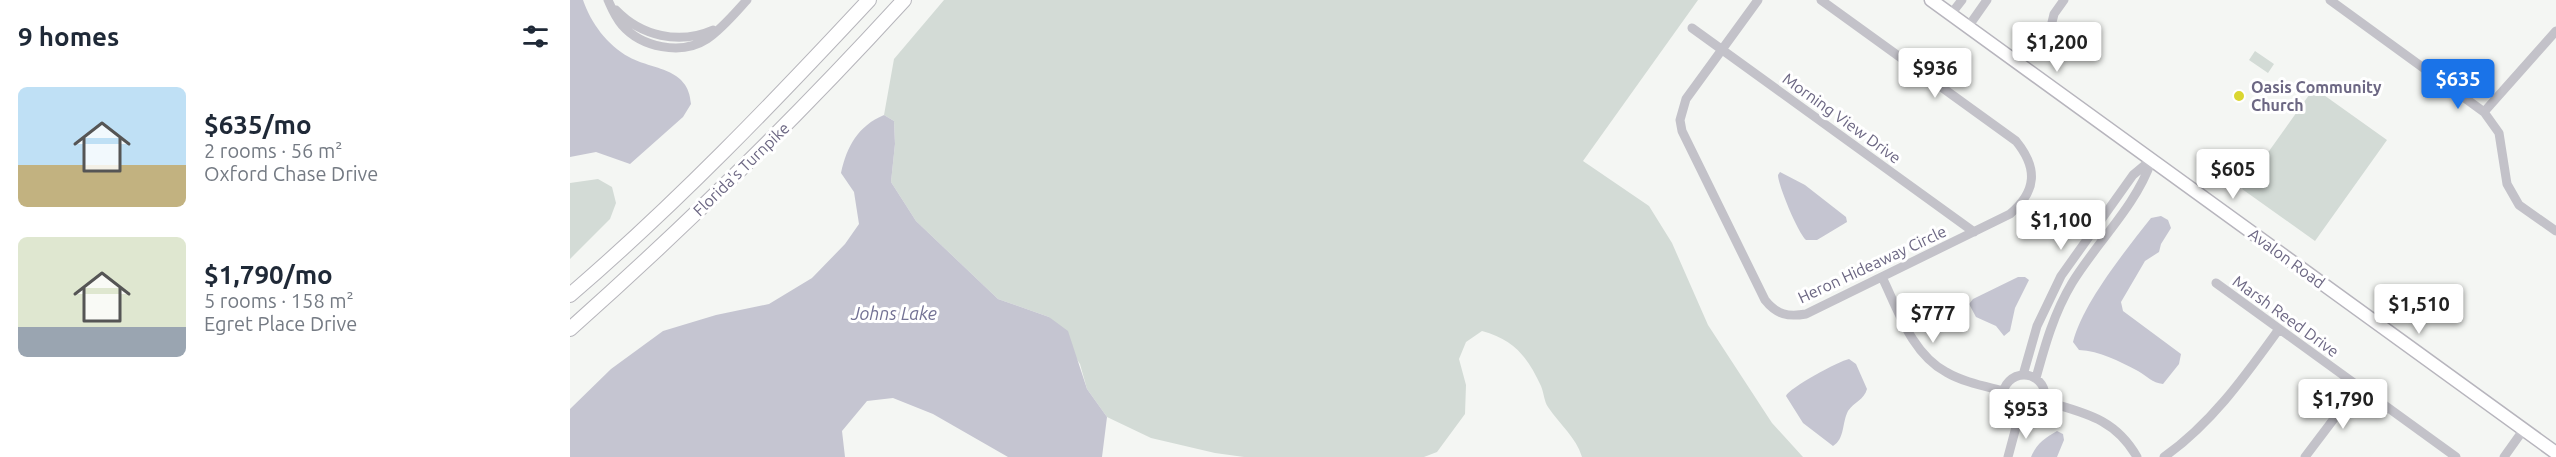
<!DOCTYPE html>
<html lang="en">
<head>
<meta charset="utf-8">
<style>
  :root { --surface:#fff; --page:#f6f6f7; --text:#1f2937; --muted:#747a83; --accent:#1a73e8 }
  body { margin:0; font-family:Ubuntu,sans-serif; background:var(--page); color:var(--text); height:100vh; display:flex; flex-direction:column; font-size:22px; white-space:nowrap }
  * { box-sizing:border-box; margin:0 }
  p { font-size:20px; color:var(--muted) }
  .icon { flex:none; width:33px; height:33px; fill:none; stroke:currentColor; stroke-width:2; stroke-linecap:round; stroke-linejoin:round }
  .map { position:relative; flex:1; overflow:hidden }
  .sheet { display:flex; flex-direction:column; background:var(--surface); width:570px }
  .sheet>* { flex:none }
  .price { position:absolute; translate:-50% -51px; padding:0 14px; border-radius:6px; background:#fff; color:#222; font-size:20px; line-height:39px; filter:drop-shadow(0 2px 3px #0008) }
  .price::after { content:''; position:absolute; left:50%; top:36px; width:18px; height:14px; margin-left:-9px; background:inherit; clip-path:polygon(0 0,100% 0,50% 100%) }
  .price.current { background:var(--accent); color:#fff }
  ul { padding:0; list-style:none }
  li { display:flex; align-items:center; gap:18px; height:150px; padding:0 18px }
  li span { display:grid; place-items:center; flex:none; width:168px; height:120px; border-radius:9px; color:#555 }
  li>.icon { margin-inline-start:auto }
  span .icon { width:72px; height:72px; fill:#fffc; stroke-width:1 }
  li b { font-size:26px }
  h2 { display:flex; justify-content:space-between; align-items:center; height:72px; padding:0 18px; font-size:26px }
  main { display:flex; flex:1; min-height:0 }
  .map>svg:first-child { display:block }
  .green { fill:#d3dbd6 }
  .water { fill:#c5c5d1 }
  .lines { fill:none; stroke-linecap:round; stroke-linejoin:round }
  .major-casing { stroke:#b7b5bd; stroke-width:15 }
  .highway-casing { stroke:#b6b5bb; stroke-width:16 }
  .minor { stroke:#c3c2c9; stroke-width:9 }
  .major { stroke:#fff; stroke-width:12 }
  .highway { stroke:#fff; stroke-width:14 }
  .poi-dot { fill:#dad630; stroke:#fff; stroke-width:2 }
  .labels { text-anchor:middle; stroke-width:6; stroke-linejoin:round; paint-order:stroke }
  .poi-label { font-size:16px; font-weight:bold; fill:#6c6783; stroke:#fff; text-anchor:start }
  .street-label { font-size:16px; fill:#6c6783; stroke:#fff }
  .water-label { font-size:18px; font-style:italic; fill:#737294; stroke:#fff }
</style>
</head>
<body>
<main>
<section class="sheet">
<h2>9 homes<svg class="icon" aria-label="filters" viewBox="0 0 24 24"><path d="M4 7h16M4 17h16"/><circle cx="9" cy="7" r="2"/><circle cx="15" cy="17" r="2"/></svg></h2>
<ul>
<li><span style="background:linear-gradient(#bfe0f5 65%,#c2b280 0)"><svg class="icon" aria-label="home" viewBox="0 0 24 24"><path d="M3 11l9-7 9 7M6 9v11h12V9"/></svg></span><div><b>$635/mo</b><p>2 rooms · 56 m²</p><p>Oxford Chase Drive</p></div></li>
<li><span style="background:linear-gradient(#dfe7d0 75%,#9aa5b1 0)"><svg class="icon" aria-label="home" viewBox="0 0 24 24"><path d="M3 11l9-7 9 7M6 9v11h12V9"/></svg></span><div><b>$1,790/mo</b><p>5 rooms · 158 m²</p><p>Egret Place Drive</p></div></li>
</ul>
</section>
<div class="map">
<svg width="1986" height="457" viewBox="0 0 1986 457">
  <rect width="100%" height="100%" fill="#f4f6f3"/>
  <!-- green -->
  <path class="green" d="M374,0H1128L1013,161L1079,206L1102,243L1138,325L1202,423L1233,457H1012C1006,437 990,425 978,407C974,401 974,393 971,386C957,356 944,340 912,331L896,342L889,359L896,385L895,414L867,452L854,457H674L645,453L581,438L537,417L517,389L510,364L479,317L428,299L346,221L321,182L325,144L324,121L314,115L324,59Z
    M1685,51L1704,64L1698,73L1679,60Z
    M1744,88L1817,140L1745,241L1672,189Z
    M28,179L42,187L46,203L40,219L0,259V183Z"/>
  <!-- water -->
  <path class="water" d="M0,0H13C21,23 37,45 59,57C82,70 119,67 121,104L113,117L60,164L26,152L0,157Z
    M314,115L324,121L325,144L321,182L346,221L428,299L479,317L498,331L517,389L537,417L532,457H438L363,414L323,398L297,401L272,431L275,457H0V409L41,369L93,331L146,315L199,304L242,278L275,244L289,224L284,192L271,173C277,146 288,126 314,115Z
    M1210,172L1235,185L1276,217L1277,222L1247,240H1236C1228,233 1208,185 1208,175Z
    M1591,216L1598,220L1601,228L1591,244L1589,252L1575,261L1551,302L1553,311L1611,354L1609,364L1593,384C1582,383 1577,376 1568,371C1549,361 1530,351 1509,350L1503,342C1513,303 1555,251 1581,218Z
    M1448,277H1455L1459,280L1445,308L1440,331L1434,336L1426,326L1406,317L1399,304L1403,299Z
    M1279,359L1286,364L1297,389C1294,400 1284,402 1278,411C1272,422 1275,439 1263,446L1233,423L1216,396C1219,388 1269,361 1279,359Z
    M1487,431L1493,434L1494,440L1487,457H1461C1467,443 1475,438 1487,431Z"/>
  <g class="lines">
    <defs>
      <path id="major" d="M1361,0L1986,453"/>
      <path id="highway" d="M0,295C106,204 204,102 299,0
        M0,329C117,225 228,116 334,0"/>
    </defs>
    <!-- major casing -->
    <use href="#major" class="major-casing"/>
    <!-- highway casing -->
    <use href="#highway" class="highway-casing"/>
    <!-- minor -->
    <path class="minor" d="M38,0C42,9 45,17 52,25C71,47 111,56 137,39C152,29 165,13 177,0
      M1188,0L1116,99L1110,120L1112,131L1195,300C1207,315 1218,317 1236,314L1440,214C1467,191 1468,168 1446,141L1251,0
      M1760,0L1914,112L1929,133L1937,184L1949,205L1986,231
      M46,10C71,36 109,45 143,30
      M1381,14L1392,0
      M1398,27L1417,0
      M1122,28L1404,232
      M1479,35L1484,14L1494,0
      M1914,112L1986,31
      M1312,277C1328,310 1342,354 1376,372C1393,382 1414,386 1433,391
      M1646,283L1886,457
      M1453,375L1467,326L1491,276L1563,175L1581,160
      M1433 396a21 21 0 1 1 42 0a21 21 0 1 1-42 0Z
      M1466,378C1475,345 1484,313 1502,283C1527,242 1565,207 1581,162
      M1474,401C1514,413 1545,418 1567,457
      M1438,457L1449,416
      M1594,457C1642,423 1675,376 1709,329
      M1735,457L1788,387
      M1934,457L1954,429"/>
    <!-- major -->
    <use href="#major" class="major"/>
    <!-- highway -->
    <use href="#highway" class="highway"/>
  </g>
  <!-- markers -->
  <circle class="poi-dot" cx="1669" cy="96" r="6"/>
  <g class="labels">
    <!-- poi labels -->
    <g class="poi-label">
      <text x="1681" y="93">Oasis Community<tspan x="1681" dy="18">Church</tspan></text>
    </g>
    <!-- street labels -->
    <g class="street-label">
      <text transform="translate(1272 118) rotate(36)" y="6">Morning View Drive</text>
      <text transform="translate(171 169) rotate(-44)" y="6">Florida's Turnpike</text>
      <text transform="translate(1717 258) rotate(36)" y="6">Avalon Road</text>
      <text transform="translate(1302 264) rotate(-25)" y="6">Heron Hideaway Circle</text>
      <text transform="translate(1716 316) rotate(36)" y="6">Marsh Reed Drive</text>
    </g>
    <!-- water labels -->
    <g class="water-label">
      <text x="324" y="320">Johns Lake</text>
    </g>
  </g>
</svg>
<b class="price" style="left:1487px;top:73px">$1,200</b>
<b class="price" style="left:1365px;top:99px">$936</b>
<b class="price current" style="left:1888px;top:110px">$635</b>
<b class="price" style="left:1663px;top:200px">$605</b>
<b class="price" style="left:1491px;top:251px">$1,100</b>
<b class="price" style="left:1849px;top:335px">$1,510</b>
<b class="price" style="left:1363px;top:344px">$777</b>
<b class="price" style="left:1773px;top:430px">$1,790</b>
<b class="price" style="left:1456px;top:440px">$953</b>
</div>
</main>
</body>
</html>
